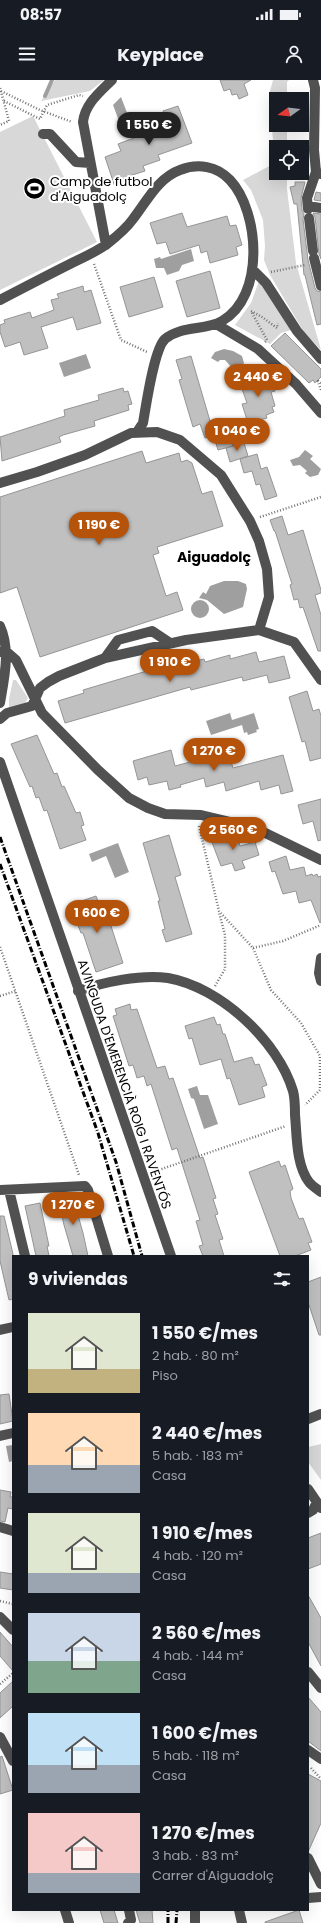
<!DOCTYPE html>
<html lang="es">
<head>
<meta charset="utf-8">
<style>
  :root { --surface:#171b24; --page:#242831; --text:#f1f3f6; --muted:#9ea1a6; --accent:#b45309 }
  body { margin:0; font-family:Poppins,sans-serif; background:var(--page); color:var(--text); height:100vh; display:flex; flex-direction:column; font-size:15px; white-space:nowrap }
  * { box-sizing:border-box; margin:0 }
  p { font-size:13px; color:var(--muted) }
  .icon { flex:none; width:22px; height:22px; fill:none; stroke:currentColor; stroke-width:2; stroke-linecap:round; stroke-linejoin:round }
  .map { position:relative; flex:1; overflow:hidden }
  .details { position:absolute; left:12px; top:1175px; width:297px; height:656px; display:flex; flex-direction:column; background:var(--surface); border-radius:0px; box-shadow:0 4px 16px #0002 }
  .details>* { flex:none }
  .needle { width:26px; rotate:255deg }
  .buttons { position:absolute; left:269px; top:12px; display:grid; gap:8px }
  .buttons a { display:grid; place-items:center; width:40px; height:40px; border-radius:0px; background:var(--surface); box-shadow:0 4px 16px #0002; font-size:20px }
  .price { position:absolute; translate:-50% -34px; padding:0 9px; border-radius:14px; background:var(--accent); color:#fff; font-size:13px; line-height:26px; filter:drop-shadow(0 1px 2px #0008) }
  .price::after { content:''; position:absolute; left:50%; top:24px; width:12px; height:9px; margin-left:-6px; background:inherit; clip-path:polygon(0 0,100% 0,50% 100%) }
  .price.on { background:#222; color:#fff }
  ul { padding:0; list-style:none }
  li { display:flex; align-items:center; gap:12px; height:100px; padding:0 16px }
  li span { display:grid; place-items:center; flex:none; width:112px; height:80px; border-radius:0px; color:#555 }
  li>.icon { margin-inline-start:auto }
  span .icon { width:48px; height:48px; fill:#fffc; stroke-width:1 }
  li b { font-size:17px }
  h2 { display:flex; justify-content:space-between; align-items:center; height:48px; padding:0 16px; font-size:17px }
  .status { display:flex; justify-content:space-between; align-items:center; height:28px; padding:0 20px; background:var(--surface); direction:ltr }
  .status svg { height:11px; fill:currentColor }
  header { display:flex; justify-content:space-between; align-items:center; height:52px; padding:0 16px; background:var(--surface); font-size:18px; font-weight:700 }
  .map>svg:first-child { display:block }
  .green { fill:#d8d8d8 }
  .water { fill:#9f9f9f }
  .lines { fill:none; stroke-linecap:round; stroke-linejoin:round }
  .stream { stroke:#9f9f9f; stroke-width:4 }
  .building { fill:#c0c0c0; stroke:#959595 }
  .path { stroke:#737373; stroke-width:2.5; stroke-dasharray:1 2; stroke-linecap:butt }
  .minor { stroke:#515151; stroke-width:10 }
  .rail { stroke:#000; stroke-width:3; stroke-dasharray:6 2 1 2; stroke-linecap:butt }
  .labels { text-anchor:middle; stroke-width:4; stroke-linejoin:round; paint-order:stroke }
  .poi-label { font-size:13px; fill:#000; stroke:#fff; text-anchor:start }
  .street-label { font-size:13px; fill:#000; stroke:#fff }
  .neighbourhood-label { font-size:14px; font-weight:bold; fill:#000; stroke:#fff }
</style>
</head>
<body>
<div class="status"><b>08:57</b><svg viewBox="0 0 49 12"><path d="M0 12V9h3v3zM5 12V6h3v6zM10 12V3h3v9zM15 12V0h3v12zM26 1h20v11H26zM47 4h2v5h-2z"/></svg></div>
<header><svg class="icon" aria-label="menu" viewBox="0 0 24 24"><path d="M4 6h16M4 12h16M4 18h16"/></svg>Keyplace<svg class="icon" aria-label="person" viewBox="0 0 24 24"><circle cx="12" cy="8" r="4"/><path d="M4 21q1-7 8-7t8 7"/></svg></header>
<div class="map">
<svg width="321" height="1843" viewBox="0 0 321 1843">
  <rect width="100%" height="100%" fill="#fff"/>
  <!-- green -->
  <path class="green" d="M55,0H104L90,11L41,21Z
    M273,0H289L287,2V19H276V45H287V67H276V93H287V109L296,183L321,270L304,252L270,195L264,180L265,166L263,140L251,110L243,100L275,83L269,15Z
    M33,36L97,162L0,210V52Z
    M260,198L291,250L281,253L270,264L235,245L251,223Z
    M13,600H16L28,618L25,623L9,628V619Z
    M321,1364V1400L308,1382V1367Z"/>
  <!-- water -->
  <path class="water" d="M121,17L129,38L119,41L113,25Z
    M191,169L194,181L182,185L179,191L167,195L164,188H156L154,179L160,177L161,179Z
    M224,269L233,271L242,276L244,283L240,289H233L225,280H220L218,282L211,278L215,272Z
    M86,274L91,288L64,297L59,283Z
    M305,370L313,376L310,379L321,389L318,395L310,397L305,393L307,391L300,385L293,386L290,380L299,377Z
    M224,501H238L246,504L247,509L243,527L224,534L207,520L199,518L203,512L206,514L210,506Z
    M191 529a9 9 0 1 1 18 0a9 9 0 1 1-18 0Z
    M230,633L232,640L254,633L259,649L256,650L257,652L248,655L247,652L244,653L242,645L211,655L206,641Z
    M118,763L129,792L115,798L106,776L92,782L89,774Z
    M197,1006L200,1015H208L218,1044L204,1049L194,1019L191,1018L188,1009Z
    M13,1365V1381L9,1382L6,1366Z"/>
  <g class="lines">
    <!-- stream -->
    <path class="stream" d="M45,16L52,0"/>
  </g>
  <!-- building -->
  <path class="building" d="M220,0H251L244,4L248,15L239,19L237,14L232,15L230,9L224,11Z
    M178,26L192,63L158,75L160,80L143,86L145,91L129,96L131,101L115,107L105,77L121,71L118,64L134,58L132,53L151,47L148,40L164,34L163,31Z
    M295,102H305L301,118L302,130L304,134L303,139L308,180L315,208L317,211L321,212V244L317,245L309,212L305,195H304L297,124H294L290,107L295,106Z
    M316,112L321,113V121L314,120Z
    M182,133L187,147L227,136L230,146L236,145L242,165L236,167L238,175L210,183L207,171L201,173L199,165L170,174L166,162L157,164L150,143Z
    M313,133L321,134V179L319,174L315,137Z
    M210,191L220,228L187,237L176,201Z
    M154,197L163,227L129,237L120,207Z
    M83,206L84,212L91,210L101,243L77,250L73,237L41,247L48,268L24,275L20,262L5,267L0,252V245L5,243L4,240L30,232L32,238L54,230L51,220L59,218L57,214Z
    M285,253L321,289V297L315,303L313,300L309,303L271,266Z
    M191,276L210,341L217,339L221,353L205,358L200,344L193,347L179,300L182,299L176,280Z
    M270,293L275,311L271,312L275,326L272,327L274,332L266,335L267,338L248,343L242,324L247,323L241,306L244,305L243,301Z
    M123,308L124,312L128,311L132,324L128,325L129,330L94,341L95,346L63,355L59,357L61,362L2,381L0,357L65,336L64,330L99,320L98,315Z
    M229,353L233,366L218,370L214,357Z
    M244,363L248,376L230,382L226,368Z
    M142,371L146,383L179,373L181,382L187,380L192,383L202,414L212,411L223,446L157,467L159,473L153,475L166,516L177,512L183,530L40,577L17,507L0,513V417Z
    M257,374L261,389L267,387L277,416L265,420L260,404L256,405L252,391L244,393L240,379Z
    M282,436L288,455L303,450L321,510V513L315,515L321,535V571H318L303,527L300,528L298,519L294,520L290,505L292,504L275,451H274L270,440Z
    M256,572L259,582L284,576L290,598L269,603L267,595L243,601L242,597L191,610L190,607L65,643L58,621L84,613L83,610L177,582L178,585L204,579L205,582L230,575V579Z
    M307,611L313,631L319,629L321,636V678L310,681L305,661L302,662L289,617Z
    M37,655L54,694L57,693L62,707L64,706L76,733L80,732L84,745L81,746L86,760L60,769L47,730L44,731L39,717L36,718L32,706L30,707L11,664Z
    M171,670L175,686L228,672L233,688L283,675L293,711L281,714L279,705L261,710L259,701L226,711L224,702L206,707L204,698L180,705L181,707L169,710L167,701L149,705L147,697L138,700L133,681Z
    M321,719V760L318,761L313,741L303,744L298,725Z
    M221,753L224,761L237,757L240,766L255,762L259,775L242,781L245,788L235,791L232,783L221,786L210,757Z
    M169,755L181,795L175,797L192,854L166,862L162,850L165,849L158,821H160L143,763Z
    M286,776L290,790L304,787L306,796L312,794L313,796L317,794L318,797L321,796V842L320,843L311,820L299,823L296,811L283,814L275,791L272,792L269,782Z
    M96,816L107,844L110,843L123,883L96,892L83,853H81L70,825Z
    M130,924L131,930L137,929L157,988L165,986L169,999L173,998L200,1078L203,1077L216,1118L213,1119L218,1134L215,1135L223,1159L219,1160L224,1176H203L199,1166L203,1165L196,1141L200,1140L177,1068L172,1070L151,1004L147,1006L144,996L137,998L133,985L129,986L113,936L117,935L115,929Z
    M214,937L217,945L220,944L223,954H225L234,982L252,977L255,985L259,984L267,1005L262,1007L265,1017L239,1025L230,998L227,999L221,979L200,985L192,958L189,959L185,946Z
    M279,1081L281,1087L285,1085L293,1109L290,1111L291,1118L299,1139L303,1138L312,1162L308,1163L311,1170L295,1176H280L249,1092Z
    M72,1114L83,1153L88,1176H73L64,1145L58,1118Z
    M40,1123L49,1166H47L49,1176H36L25,1126Z
    M0,1136H4L13,1174V1219L9,1220L0,1181Z
    M321,1197V1255H319L308,1222V1202Z
    M9,1314L13,1341L0,1344V1315Z
    M0,1410L11,1412L10,1417H13V1429L8,1428L5,1442L0,1441Z
    M321,1453V1484L308,1489V1458Z
    M0,1492L13,1494V1510L0,1508Z
    M308,1515L321,1538V1586L308,1562Z
    M0,1552L13,1567V1591L0,1576Z
    M13,1601V1626L0,1638V1613Z
    M308,1617L321,1632V1671L308,1661Z
    M2,1676L13,1710L0,1714V1677Z
    M308,1694L321,1701V1743L308,1772Z
    M100,1830H114L118,1843H104Z
    M136,1830H152L153,1843H140Z
    M299,1830L303,1843H265V1842Z"/>
  <g class="lines">
    <!-- path -->
    <path class="path" d="M0,8L9,41L0,45
      M1,11L40,30L72,42
      M4,21L40,39L47,25L79,15L83,16
      M94,184L121,260L147,272
      M271,192L305,185
      M265,262L267,260L251,231L262,237L277,248L278,243
      M321,303L318,301L321,310
      M260,437L321,417
      M199,746L219,831L253,868L271,910L301,943L320,976V1010L305,1025
      M0,867L79,1095
      M253,868L283,861L321,845
      M215,906L225,889V855L219,832
      M0,916L16,911
      M153,1092L286,1046
      M0,1521L13,1524
      M0,1604L13,1593
      M311,1688L321,1699"/>
    <!-- minor -->
    <path class="minor" d="M313,0L315,8L314,70L316,92L321,94
      M43,54H50L76,82L90,83
      M308,126L321,128
      M308,129L307,118L316,92
      M309,138L313,171
      M106,165L83,42C85,24 99,13 112,0
      M314,178L321,206
      M252,189L266,203L297,251L321,279
      M0,220C23,208 46,196 70,184C82,178 96,172 107,164C116,157 126,149 133,139C147,121 158,98 180,90C198,83 217,86 230,100C260,132 265,217 222,241C205,251 182,245 165,259C154,269 146,326 143,343L137,352
      M216,244L258,269L296,304L321,333
      M0,403L37,392L85,375L131,353L157,352L180,360L221,395L250,441L259,461L267,489L269,517L259,550
      M0,546C11,570 4,599 0,623
      M0,572L8,573L16,580L42,633L98,690L129,718L148,728L165,734L201,735L255,748L321,780
      M105,578L118,560L152,551L170,563
      M0,639L7,633L32,626L40,608L48,602L59,596L105,578L186,560L259,550L294,562L321,600
      M0,682L171,1176
      M321,878L319,893L321,901
      M78,911C104,902 141,894 168,898C220,907 278,961 293,1011C295,1018 295,1027 295,1035C297,1056 296,1085 309,1102C312,1106 317,1109 321,1112
      M0,1110L85,1106L88,1110L108,1176
      M9,1110L25,1176
      M0,1250L13,1247
      M308,1339L321,1334
      M0,1356L13,1353
      M308,1409L321,1428
      M308,1433L313,1430L317,1422
      M0,1447L13,1451
      M0,1537L13,1550
      M308,1592L321,1608
      M0,1657L13,1681
      M308,1670L321,1679
      M308,1778L321,1804
      M308,1818L321,1817
      M65,1830L69,1843
      M195,1830V1843
      M239,1830L242,1843
      M128,1843L131,1840L129,1830"/>
    <!-- rail -->
    <path class="rail" d="M0,757L116,1082L142,1176
      M0,784L98,1053L134,1176
      M168,1843V1830
      M176,1843L177,1830"/>
  </g>
  <!-- icons -->
  <defs>
    <symbol id="stadium-disc" viewBox="-11 -11 22 22"><circle r="9.5" fill="#000" stroke="#fff"/><path d="M0-5a6.5 5 0 1 0 0 10a6.5 5 0 1 0 0-10ZM-3.5-1.8h7v3.6h-7Z" fill="#fff"/></symbol>
  </defs>
  <g fill-rule="evenodd">
    <use href="#stadium-disc" x="22" y="96" width="25" height="25"/>
  </g>
  <g class="labels">
    <!-- poi labels -->
    <g class="poi-label">
      <text x="50" y="106">Camp de futbol<tspan x="50" dy="15">d'Aiguadolç</tspan></text>
    </g>
    <!-- street labels -->
    <g class="street-label">
      <text transform="translate(125 1004) rotate(71)" y="5">AVINGUDA D'EMERENCIÀ ROIG I RAVENTÓS</text>
    </g>
    <!-- neighbourhood labels -->
    <g class="neighbourhood-label">
      <text x="214" y="482">Aiguadolç</text>
    </g>
  </g>
</svg>
<div class="buttons">
<a><svg class="needle" viewBox="-14 -14 28 28"><path d="M0-13l5 13h-10z" fill="#e53935"/><path d="M0 13l5-13h-10z" fill="#9ea1a6"/></svg></a>
<a><svg class="icon" aria-label="locate" viewBox="0 0 24 24"><circle cx="12" cy="12" r="6"/><path d="M12 2v4M12 18v4M2 12h4M18 12h4"/></svg></a>
</div>
<b class="price on" style="left:149px;top:66px">1 550 €</b>
<b class="price" style="left:258px;top:318px">2 440 €</b>
<b class="price" style="left:237px;top:372px">1 040 €</b>
<b class="price" style="left:99px;top:466px">1 190 €</b>
<b class="price" style="left:170px;top:603px">1 910 €</b>
<b class="price" style="left:214px;top:692px">1 270 €</b>
<b class="price" style="left:233px;top:771px">2 560 €</b>
<b class="price" style="left:97px;top:854px">1 600 €</b>
<b class="price" style="left:73px;top:1146px">1 270 €</b>
<section class="details">
<h2>9 viviendas<svg class="icon" aria-label="filters" viewBox="0 0 24 24"><path d="M4 7h16M4 17h16"/><circle cx="9" cy="7" r="2"/><circle cx="15" cy="17" r="2"/></svg></h2>
<ul>
<li><span style="background:linear-gradient(#dfe7d0 70%,#c2b280 0)"><svg class="icon" aria-label="home" viewBox="0 0 24 24"><path d="M3 11l9-7 9 7M6 9v11h12V9"/></svg></span><div><b>1 550 €/mes</b><p>2 hab. · 80 m²</p><p>Piso</p></div></li>
<li><span style="background:linear-gradient(#ffd9b3 65%,#9aa5b1 0)"><svg class="icon" aria-label="home" viewBox="0 0 24 24"><path d="M3 11l9-7 9 7M6 9v11h12V9"/></svg></span><div><b>2 440 €/mes</b><p>5 hab. · 183 m²</p><p>Casa</p></div></li>
<li><span style="background:linear-gradient(#dfe7d0 75%,#9aa5b1 0)"><svg class="icon" aria-label="home" viewBox="0 0 24 24"><path d="M3 11l9-7 9 7M6 9v11h12V9"/></svg></span><div><b>1 910 €/mes</b><p>4 hab. · 120 m²</p><p>Casa</p></div></li>
<li><span style="background:linear-gradient(#c9d6e8 60%,#7fa58c 0)"><svg class="icon" aria-label="home" viewBox="0 0 24 24"><path d="M3 11l9-7 9 7M6 9v11h12V9"/></svg></span><div><b>2 560 €/mes</b><p>4 hab. · 144 m²</p><p>Casa</p></div></li>
<li><span style="background:linear-gradient(#bfe0f5 65%,#9aa5b1 0)"><svg class="icon" aria-label="home" viewBox="0 0 24 24"><path d="M3 11l9-7 9 7M6 9v11h12V9"/></svg></span><div><b>1 600 €/mes</b><p>5 hab. · 118 m²</p><p>Casa</p></div></li>
<li><span style="background:linear-gradient(#f6c9c9 75%,#9aa5b1 0)"><svg class="icon" aria-label="home" viewBox="0 0 24 24"><path d="M3 11l9-7 9 7M6 9v11h12V9"/></svg></span><div><b>1 270 €/mes</b><p>3 hab. · 83 m²</p><p>Carrer d'Aiguadolç</p></div></li>
</ul>
</section>
</div>
</body>
</html>
